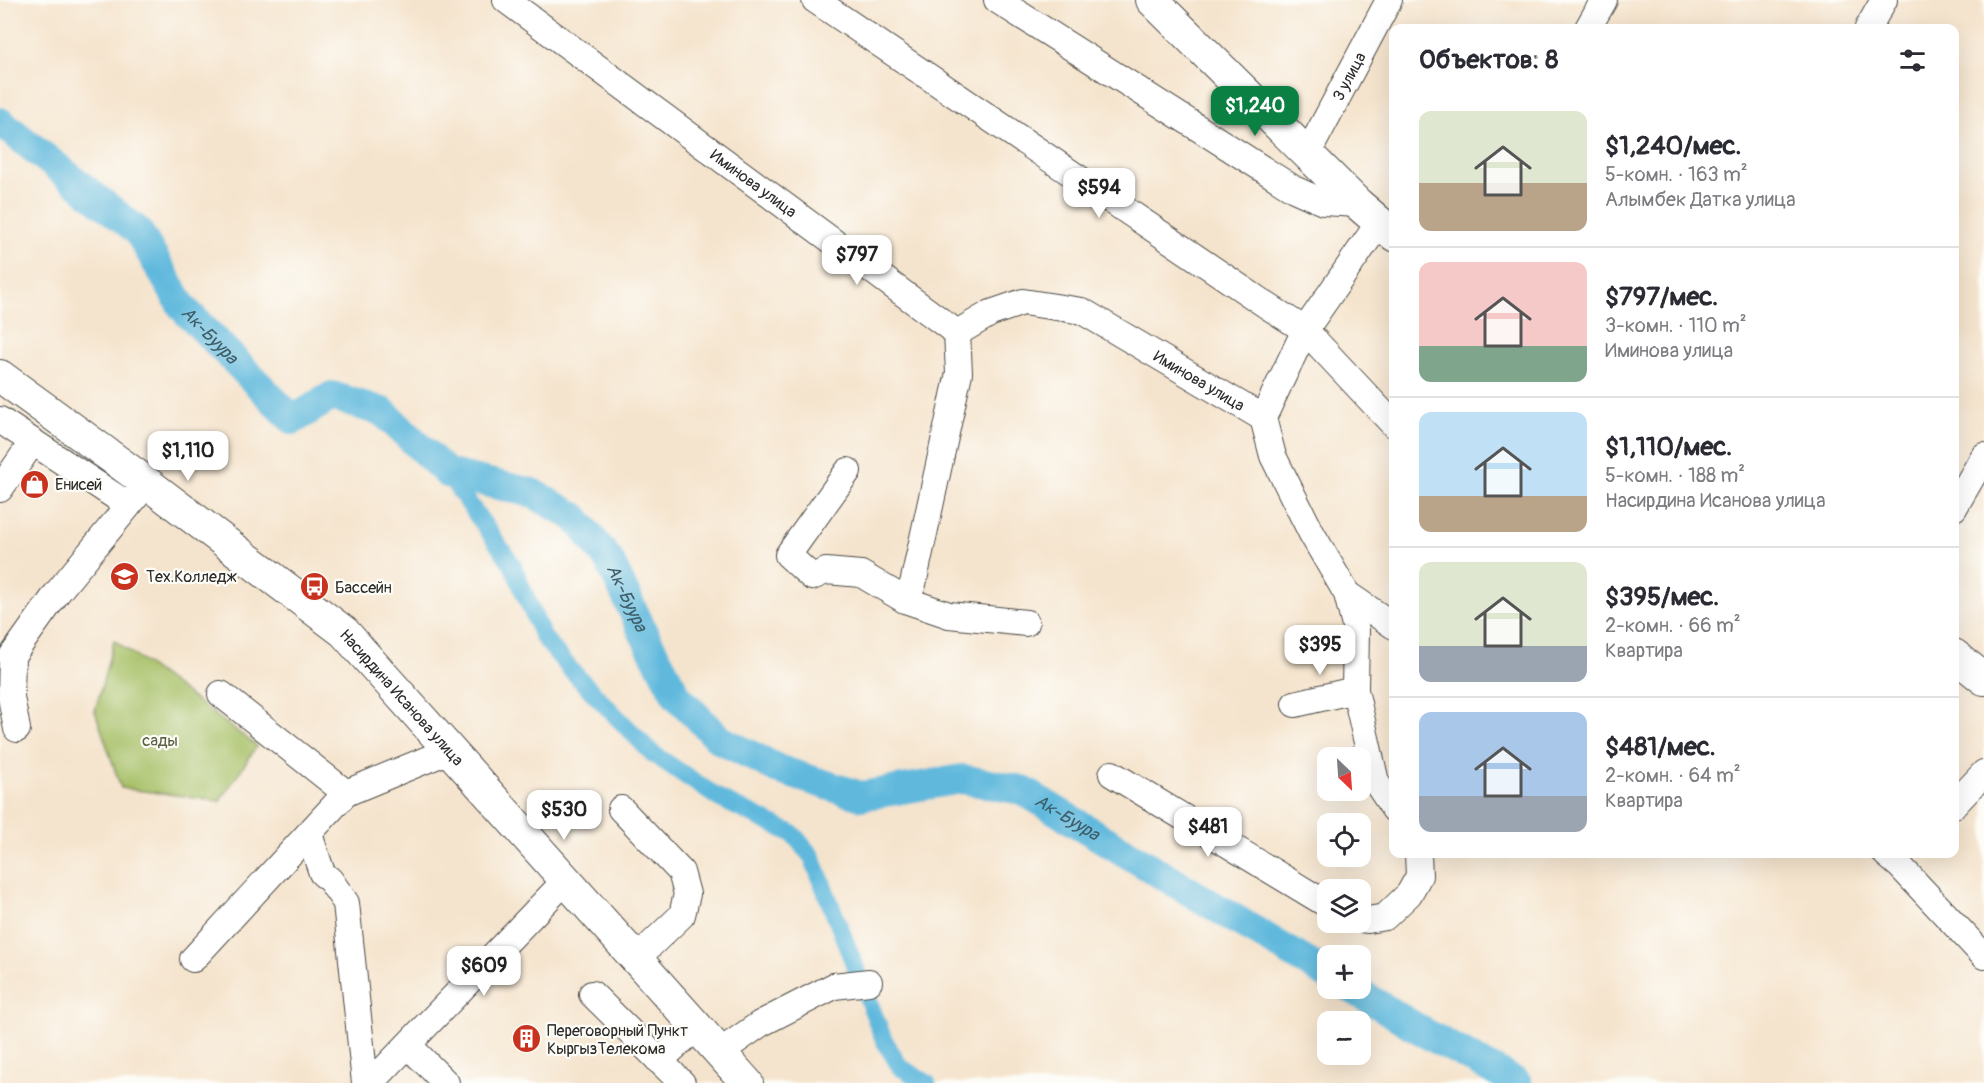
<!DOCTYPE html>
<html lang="ru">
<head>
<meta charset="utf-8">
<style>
  :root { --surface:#fff; --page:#f2f2f3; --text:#2b2b33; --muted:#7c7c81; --line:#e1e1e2; --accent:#0b8043 }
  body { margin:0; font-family:Pangolin,sans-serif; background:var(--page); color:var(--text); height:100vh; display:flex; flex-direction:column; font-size:22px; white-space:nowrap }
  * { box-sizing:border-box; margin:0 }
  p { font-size:20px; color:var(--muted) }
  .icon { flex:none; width:33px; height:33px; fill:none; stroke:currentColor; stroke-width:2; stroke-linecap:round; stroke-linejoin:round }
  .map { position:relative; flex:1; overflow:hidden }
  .panel { position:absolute; left:1389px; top:24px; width:570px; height:834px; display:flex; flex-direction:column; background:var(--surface); border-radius:12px; box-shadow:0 6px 24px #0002 }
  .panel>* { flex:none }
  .needle { width:39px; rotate:155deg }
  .fabs { position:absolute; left:1317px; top:747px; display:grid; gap:12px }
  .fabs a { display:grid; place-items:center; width:54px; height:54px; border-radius:12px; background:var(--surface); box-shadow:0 6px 24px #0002; font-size:30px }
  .price { position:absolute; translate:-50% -51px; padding:0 14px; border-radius:12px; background:#fff; color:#222; font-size:20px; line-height:39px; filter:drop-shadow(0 2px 3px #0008) }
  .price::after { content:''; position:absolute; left:50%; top:36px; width:18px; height:14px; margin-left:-9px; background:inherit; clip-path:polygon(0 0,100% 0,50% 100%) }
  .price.active { background:var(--accent); color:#fff }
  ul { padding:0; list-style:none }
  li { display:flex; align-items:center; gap:18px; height:150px; padding:0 30px }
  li+li { border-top:2px solid var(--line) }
  li span { display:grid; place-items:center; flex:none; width:168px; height:120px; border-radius:12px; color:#555 }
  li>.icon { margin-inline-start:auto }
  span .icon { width:72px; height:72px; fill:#fffc; stroke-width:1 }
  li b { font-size:26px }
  h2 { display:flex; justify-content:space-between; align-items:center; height:72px; padding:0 30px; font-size:26px }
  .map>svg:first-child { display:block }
  .green { fill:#a6bf65; stroke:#687548; stroke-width:1.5 }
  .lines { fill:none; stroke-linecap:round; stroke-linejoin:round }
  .canal { stroke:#60b9dd; stroke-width:18 }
  .river { stroke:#60b9dd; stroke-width:30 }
  .minor-casing { stroke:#494743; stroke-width:28 }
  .major-casing { stroke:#494743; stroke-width:34 }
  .minor { stroke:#fff; stroke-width:26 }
  .major { stroke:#fff; stroke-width:32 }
  .labels { text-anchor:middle; stroke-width:4.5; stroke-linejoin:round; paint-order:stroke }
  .street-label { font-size:16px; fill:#2b2b2b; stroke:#fdfcf7 }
  .poi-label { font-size:16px; fill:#2b2b2b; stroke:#fdfcf7; text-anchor:start }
  .park-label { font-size:16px; fill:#565f3f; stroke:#fdfcf7 }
  .water-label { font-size:18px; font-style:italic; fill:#3e5d69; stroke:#fdfcf7 }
</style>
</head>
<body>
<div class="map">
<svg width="1984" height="1083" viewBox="0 0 1984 1083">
  <rect width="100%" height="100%" fill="#fdfcf7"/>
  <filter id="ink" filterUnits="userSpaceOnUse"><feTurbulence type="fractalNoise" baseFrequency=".0167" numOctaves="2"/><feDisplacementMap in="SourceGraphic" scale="12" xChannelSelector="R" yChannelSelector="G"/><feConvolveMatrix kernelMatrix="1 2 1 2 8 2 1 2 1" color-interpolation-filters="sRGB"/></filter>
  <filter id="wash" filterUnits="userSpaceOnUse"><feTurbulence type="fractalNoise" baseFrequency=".008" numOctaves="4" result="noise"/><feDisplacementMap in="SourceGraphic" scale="24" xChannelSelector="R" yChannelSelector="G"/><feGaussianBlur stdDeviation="1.35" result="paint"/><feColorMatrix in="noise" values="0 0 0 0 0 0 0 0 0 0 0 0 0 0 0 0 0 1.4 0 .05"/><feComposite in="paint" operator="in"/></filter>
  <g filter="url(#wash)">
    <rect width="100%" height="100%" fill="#f5e4cd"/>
    <!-- green -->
    <path class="green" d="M114,640L257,746L220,801L121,788L95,711Z"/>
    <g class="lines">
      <!-- canal -->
      <path class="canal" d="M447,473L512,564L543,637L570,669L652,753L720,799L793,834L812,857L884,1040L900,1067L927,1083"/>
      <!-- river -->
      <g class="river">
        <path id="s1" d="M0,122L138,231L183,308L293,420L332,396L383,412L447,473L532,493L575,517L609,560L644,634L677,696L719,739L780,770L861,796L962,779L1022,790L1328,975"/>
        <path d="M1351,988L1427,1034L1517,1083"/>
      </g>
    </g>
  </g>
  <g filter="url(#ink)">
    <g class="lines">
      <defs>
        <g id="minor">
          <path id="s2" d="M506,0L957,333L991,313L1023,302L1082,311L1263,418"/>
          <path d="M815,0L1266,305L1305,330L1394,425"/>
          <path d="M997,0L1294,189L1323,202L1358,204"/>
          <path d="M1588,28L1604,0"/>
          <path d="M1868,28L1884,0"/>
          <path id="s3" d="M1308,153L1389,0"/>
          <path d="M1379,223L1305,330L1263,418L1273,456L1312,534L1347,594L1356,630L1355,690L1376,782L1394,809"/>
          <path d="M0,420L128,505"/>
          <path d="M848,471L788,555L812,577L826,571L861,574L905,600L949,615L1026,623"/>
          <path d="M0,489L32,443"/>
          <path d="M1954,508L1984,456"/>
          <path d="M1347,594L1394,626"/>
          <path d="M905,600L913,584L959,373L957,333"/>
          <path d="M221,694L346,793"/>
          <path d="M1295,704L1355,690"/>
          <path d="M17,729L11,697L12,656L57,593L147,483"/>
          <path d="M1112,774L1328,905"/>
          <path d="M1954,805L1984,773"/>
          <path d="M621,809L681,872L687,894L682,915L636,959"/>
          <path d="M309,834L322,873L330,880L346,903L365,1083"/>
          <path d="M1886,854L1899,865L1984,956"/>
          <path d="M1360,919L1368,920L1385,917L1409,894L1419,876L1418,854"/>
          <path d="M193,959L346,793L450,750"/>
          <path d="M592,994L682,1083"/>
          <path d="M408,1045L446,1083"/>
          <path d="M720,1052L760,1024L834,986L869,982"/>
          <path d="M659,1061L697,1027"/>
          <path d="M371,1083L566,880"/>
        </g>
        <g id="major">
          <path d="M1152,0L1358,204L1394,235"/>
          <path id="s4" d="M0,376L147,483L344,632L747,1083"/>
          <path d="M1954,655L1984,679"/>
        </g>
      </defs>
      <!-- minor casing -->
      <use href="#minor" class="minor-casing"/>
      <!-- major casing -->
      <use href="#major" class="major-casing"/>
      <!-- minor -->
      <use href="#minor" class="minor"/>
      <!-- major -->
      <use href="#major" class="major"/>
    </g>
  </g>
  <!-- icons -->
  <defs>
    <symbol id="shop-disc" viewBox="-11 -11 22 22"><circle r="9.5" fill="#c8321e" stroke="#fdfcf7"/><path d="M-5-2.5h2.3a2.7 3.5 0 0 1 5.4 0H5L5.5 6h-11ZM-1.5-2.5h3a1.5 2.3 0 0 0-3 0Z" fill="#fff"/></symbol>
    <symbol id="university-disc" viewBox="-11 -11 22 22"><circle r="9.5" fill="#c8321e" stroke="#fdfcf7"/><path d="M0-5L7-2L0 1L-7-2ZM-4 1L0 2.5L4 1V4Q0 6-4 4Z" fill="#fff"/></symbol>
    <symbol id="bus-disc" viewBox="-11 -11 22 22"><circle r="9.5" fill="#c8321e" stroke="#fdfcf7"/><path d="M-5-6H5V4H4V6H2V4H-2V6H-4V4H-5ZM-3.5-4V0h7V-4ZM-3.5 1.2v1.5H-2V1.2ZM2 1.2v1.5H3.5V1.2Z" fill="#fff"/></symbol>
    <symbol id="building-disc" viewBox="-11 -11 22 22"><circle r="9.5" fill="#c8321e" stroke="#fdfcf7"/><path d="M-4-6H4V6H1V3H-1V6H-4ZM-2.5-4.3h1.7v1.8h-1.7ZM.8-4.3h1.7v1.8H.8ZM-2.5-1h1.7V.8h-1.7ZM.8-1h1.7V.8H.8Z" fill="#fff"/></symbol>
  </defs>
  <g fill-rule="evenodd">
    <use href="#shop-disc" x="18" y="468" width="33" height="33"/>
    <use href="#university-disc" x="108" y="560" width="33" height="33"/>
    <use href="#bus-disc" x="298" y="570" width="33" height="33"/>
    <use href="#building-disc" x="510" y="1022" width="33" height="33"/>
  </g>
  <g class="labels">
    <!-- street labels -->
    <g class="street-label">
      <text dy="6" stroke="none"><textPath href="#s3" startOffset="87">3 улица</textPath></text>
      <text dy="6" stroke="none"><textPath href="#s2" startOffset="308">Иминова улица</textPath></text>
      <text dy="6" stroke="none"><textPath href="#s2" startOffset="830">Иминова улица</textPath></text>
      <text dy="6" stroke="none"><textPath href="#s4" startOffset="516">Насирдина Исанова улица</textPath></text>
    </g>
    <!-- poi labels -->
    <g class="poi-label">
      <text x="55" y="490">Енисей</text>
      <text x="146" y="582">Тех.Колледж</text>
      <text x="335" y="593">Бассейн</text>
      <text x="547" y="1036">Переговорный Пункт<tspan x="547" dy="18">КыргызТелекома</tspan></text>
    </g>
    <!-- park labels -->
    <g class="park-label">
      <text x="160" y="746">сады</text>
    </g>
    <!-- water labels -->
    <g class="water-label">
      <text dy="6" stroke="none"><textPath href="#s1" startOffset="303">Ак-Буура</textPath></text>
      <text dy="6" stroke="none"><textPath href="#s1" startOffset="843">Ак-Буура</textPath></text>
      <text dy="6" stroke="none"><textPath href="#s1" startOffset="1383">Ак-Буура</textPath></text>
    </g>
  </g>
</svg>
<div class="fabs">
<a><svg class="needle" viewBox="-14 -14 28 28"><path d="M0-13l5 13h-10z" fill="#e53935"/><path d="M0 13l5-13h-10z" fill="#7c7c81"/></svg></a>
<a><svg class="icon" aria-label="locate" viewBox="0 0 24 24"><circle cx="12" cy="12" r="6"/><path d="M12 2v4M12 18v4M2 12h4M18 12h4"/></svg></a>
<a><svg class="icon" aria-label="layers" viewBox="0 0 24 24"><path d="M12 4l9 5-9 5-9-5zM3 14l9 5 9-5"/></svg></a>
<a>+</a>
<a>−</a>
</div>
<b class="price active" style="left:1255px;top:137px">$1,240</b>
<b class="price" style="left:1099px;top:219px">$594</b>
<b class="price" style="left:857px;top:286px">$797</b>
<b class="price" style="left:188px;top:482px">$1,110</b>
<b class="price" style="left:1320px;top:676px">$395</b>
<b class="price" style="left:564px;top:841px">$530</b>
<b class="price" style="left:1208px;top:858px">$481</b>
<b class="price" style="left:484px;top:997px">$609</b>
<section class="panel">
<h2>Объектов: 8<svg class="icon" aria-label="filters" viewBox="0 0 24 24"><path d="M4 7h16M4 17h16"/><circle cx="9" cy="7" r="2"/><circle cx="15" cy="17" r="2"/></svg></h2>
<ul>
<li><span style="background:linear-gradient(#dfe7d0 60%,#b9a48a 0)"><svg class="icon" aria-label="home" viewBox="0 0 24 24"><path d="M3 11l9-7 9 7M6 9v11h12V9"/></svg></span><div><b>$1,240/мес.</b><p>5-комн. · 163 m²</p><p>Алымбек Датка улица</p></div></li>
<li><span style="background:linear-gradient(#f6c9c9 70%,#7fa58c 0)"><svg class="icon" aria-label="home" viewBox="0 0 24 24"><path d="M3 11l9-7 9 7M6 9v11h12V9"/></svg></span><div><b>$797/мес.</b><p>3-комн. · 110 m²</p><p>Иминова улица</p></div></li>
<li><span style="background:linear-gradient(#bfe0f5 70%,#b9a48a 0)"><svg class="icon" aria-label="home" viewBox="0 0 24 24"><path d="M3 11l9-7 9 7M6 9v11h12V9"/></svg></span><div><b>$1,110/мес.</b><p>5-комн. · 188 m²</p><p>Насирдина Исанова улица</p></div></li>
<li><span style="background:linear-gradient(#dfe7d0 70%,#9aa5b1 0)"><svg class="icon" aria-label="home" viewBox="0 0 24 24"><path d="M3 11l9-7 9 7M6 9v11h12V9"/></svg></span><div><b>$395/мес.</b><p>2-комн. · 66 m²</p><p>Квартира</p></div></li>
<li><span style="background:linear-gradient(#a9c7e8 70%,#9aa5b1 0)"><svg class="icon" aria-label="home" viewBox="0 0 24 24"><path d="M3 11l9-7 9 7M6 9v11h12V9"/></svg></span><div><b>$481/мес.</b><p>2-комн. · 64 m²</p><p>Квартира</p></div></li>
</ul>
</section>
</div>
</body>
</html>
